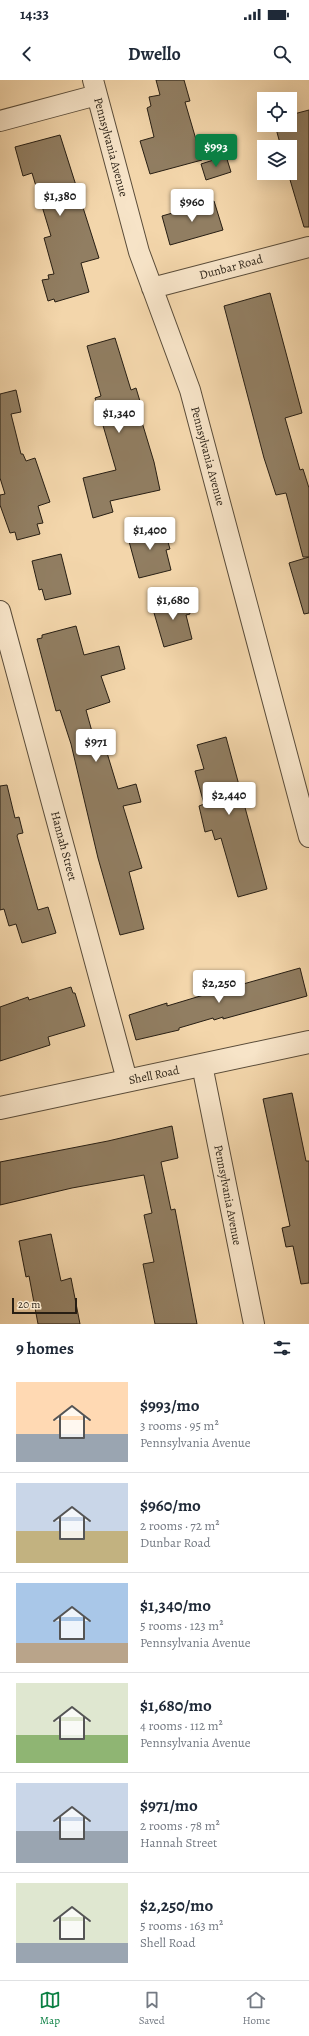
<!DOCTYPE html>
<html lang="en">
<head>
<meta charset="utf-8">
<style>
  :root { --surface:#fff; --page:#f2f2f3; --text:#1f2937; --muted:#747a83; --line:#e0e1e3; --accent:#0b8043 }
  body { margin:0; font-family:Alegreya,serif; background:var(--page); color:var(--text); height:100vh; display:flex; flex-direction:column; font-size:15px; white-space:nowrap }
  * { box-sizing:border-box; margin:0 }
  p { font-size:13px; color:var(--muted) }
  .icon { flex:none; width:22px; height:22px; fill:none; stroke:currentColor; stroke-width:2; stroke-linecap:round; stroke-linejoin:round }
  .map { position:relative; height:1244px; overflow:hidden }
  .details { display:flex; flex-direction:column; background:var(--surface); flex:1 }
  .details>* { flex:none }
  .buttons { position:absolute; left:257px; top:12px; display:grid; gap:8px }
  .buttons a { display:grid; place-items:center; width:40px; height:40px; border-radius:0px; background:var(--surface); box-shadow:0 4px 16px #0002; font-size:20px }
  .scale { position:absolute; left:12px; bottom:10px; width:65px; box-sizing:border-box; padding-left:4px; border:2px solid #271e13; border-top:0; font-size:11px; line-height:14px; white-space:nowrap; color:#271e13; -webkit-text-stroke:3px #f7e4c8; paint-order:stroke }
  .price { position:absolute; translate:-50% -34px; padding:0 9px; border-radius:4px; background:#fff; color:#222; font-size:13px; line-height:26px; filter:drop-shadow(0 1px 2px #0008) }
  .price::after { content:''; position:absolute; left:50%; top:24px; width:12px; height:9px; margin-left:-6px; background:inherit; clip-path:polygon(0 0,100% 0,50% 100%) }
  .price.current { background:var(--accent); color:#fff }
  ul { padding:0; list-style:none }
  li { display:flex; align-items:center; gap:12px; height:100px; padding:0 16px }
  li+li { border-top:1px solid var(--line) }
  li span { display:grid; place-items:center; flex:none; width:112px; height:80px; border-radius:0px; color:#555 }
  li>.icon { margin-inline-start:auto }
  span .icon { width:48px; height:48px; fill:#fffc; stroke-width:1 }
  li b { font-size:17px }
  h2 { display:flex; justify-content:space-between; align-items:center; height:48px; padding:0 16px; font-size:17px }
  .status { display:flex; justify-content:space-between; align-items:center; height:28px; padding:0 20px; background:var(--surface); direction:ltr }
  .status svg { height:11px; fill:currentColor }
  header { display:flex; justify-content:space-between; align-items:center; height:52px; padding:0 16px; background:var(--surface); font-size:18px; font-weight:700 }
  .tabs { display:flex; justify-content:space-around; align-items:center; height:56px; border-top:1px solid var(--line); background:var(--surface); font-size:11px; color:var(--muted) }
  .tabs a { display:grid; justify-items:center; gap:2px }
  .tabs .current { color:var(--accent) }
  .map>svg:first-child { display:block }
  .building { fill:#917e62; stroke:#271e13 }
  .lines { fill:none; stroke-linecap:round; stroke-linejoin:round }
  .minor-casing { stroke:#5a4c39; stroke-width:22 }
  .tertiary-casing { stroke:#5a4c39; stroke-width:24 }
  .minor { stroke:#f7e4c8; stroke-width:20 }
  .tertiary { stroke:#f7e4c8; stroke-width:22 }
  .labels { text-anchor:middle; stroke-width:3; stroke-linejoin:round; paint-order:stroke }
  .street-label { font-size:12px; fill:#271e13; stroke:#f7e4c8 }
</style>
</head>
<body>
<div class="status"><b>14:33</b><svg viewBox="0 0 49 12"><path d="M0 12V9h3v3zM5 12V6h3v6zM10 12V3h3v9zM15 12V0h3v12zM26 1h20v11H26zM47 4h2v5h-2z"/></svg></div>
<header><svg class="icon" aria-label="back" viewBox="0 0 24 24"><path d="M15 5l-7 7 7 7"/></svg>Dwello<svg class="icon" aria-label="search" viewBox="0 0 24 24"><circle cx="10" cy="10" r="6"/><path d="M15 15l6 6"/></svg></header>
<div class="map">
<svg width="309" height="1244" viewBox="0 0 309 1244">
  <rect width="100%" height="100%" fill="#f3d6ab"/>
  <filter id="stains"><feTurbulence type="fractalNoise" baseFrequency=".005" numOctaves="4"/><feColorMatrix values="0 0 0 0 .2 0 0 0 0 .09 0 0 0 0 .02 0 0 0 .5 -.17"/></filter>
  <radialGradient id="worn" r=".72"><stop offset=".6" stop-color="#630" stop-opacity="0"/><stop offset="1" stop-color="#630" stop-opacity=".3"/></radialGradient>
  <!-- building -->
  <path class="building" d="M156,0H184L190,21L185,22L202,80L150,94L140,61L154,57L147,28L151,26L149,17L160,15Z
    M309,30V147H304L288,93H290V67H281L275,45H290V35Z
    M60,55L99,178L81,183L89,212L55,222L54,219L48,221L42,200L49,199L48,195L54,194L44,158L51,156L32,93L23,96L15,67Z
    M226,76L231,92L206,100L201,84Z
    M214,121L223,150L170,165L162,136Z
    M270,213L302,333L285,338L300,390L303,389L309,408V477H303L286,413L276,415L264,378L224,226Z
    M115,258L131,310L136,308L142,328L138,329L154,382L160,410L110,421L113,432L93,438L83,398L116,390L95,318L101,316L87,266Z
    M16,310L21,332L11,334L21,374H23L26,381L35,378L50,422L38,426L43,443L37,444L40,454L17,460L15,452L10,453L0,425V415L5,414L0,398V314Z
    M163,445L170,469L166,470L171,490L139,498L127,454Z
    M61,474L71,514L45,520L42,509L39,510L32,481Z
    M309,477V533L304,534L289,483Z
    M185,517L190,534L186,535L192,559L164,567L152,526Z
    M76,546L84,575L119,566L125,589L101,596L110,622L86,630L96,666L104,663L118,709L136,704L141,722L123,726L142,788L129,792L144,849L120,855L98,778L71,664L60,630L56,631L37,559L42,558V555Z
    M226,657L267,809L238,817L221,758L215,760L212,750L205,752L199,726L204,724L195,691L204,689L197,665Z
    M7,705L15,738L19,737L23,753L18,754L17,756L38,830L48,827L56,853L22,863L16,844L9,846L4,829L0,830V706Z
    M300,888L307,916L223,939V937L214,940L213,938L179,948V950L136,960L129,935L167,923V926L207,914L204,903L227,897L229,908Z
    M71,907L73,913H75L85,946L48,957L50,965L0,981V927L28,917L29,920Z
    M292,1013L306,1081H309V1203L301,1204L293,1166L286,1167L282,1148L290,1146L263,1019Z
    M172,1046L178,1078L161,1082L171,1130L175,1129L197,1244H155L143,1184L154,1182L144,1135L152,1133L144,1095L72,1108L0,1125V1082L108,1061Z
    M51,1154L61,1201L71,1198L80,1244H38L29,1196L26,1197L19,1161Z"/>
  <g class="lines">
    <defs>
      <path id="minor" d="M93,0L139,172L190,310L309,757
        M0,41L97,15
        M152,208L309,167
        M0,531L127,1000
        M202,985L254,1244"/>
      <path id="tertiary" d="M0,1028L309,962"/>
    </defs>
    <!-- minor casing -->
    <use href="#minor" class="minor-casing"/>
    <!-- tertiary casing -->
    <use href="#tertiary" class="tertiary-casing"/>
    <!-- minor -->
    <use href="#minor" class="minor"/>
    <!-- tertiary -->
    <use href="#tertiary" class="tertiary"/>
  </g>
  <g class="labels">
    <!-- street labels -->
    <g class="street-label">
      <text transform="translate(111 67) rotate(75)" y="4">Pennsylvania Avenue</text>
      <text transform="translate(231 187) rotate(-15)" y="4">Dunbar Road</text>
      <text transform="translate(208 376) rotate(75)" y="4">Pennsylvania Avenue</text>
      <text transform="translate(64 766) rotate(75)" y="4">Hannah Street</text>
      <text transform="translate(154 995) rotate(-12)" y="4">Shell Road</text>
      <text transform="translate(228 1115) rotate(79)" y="4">Pennsylvania Avenue</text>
    </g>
  </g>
  <rect width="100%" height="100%" filter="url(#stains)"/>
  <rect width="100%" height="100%" fill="url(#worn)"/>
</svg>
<div class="buttons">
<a><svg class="icon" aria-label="locate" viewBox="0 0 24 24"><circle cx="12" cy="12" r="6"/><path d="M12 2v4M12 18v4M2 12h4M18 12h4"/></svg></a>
<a><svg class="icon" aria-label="layers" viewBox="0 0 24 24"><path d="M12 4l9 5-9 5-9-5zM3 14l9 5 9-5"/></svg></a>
</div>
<div class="scale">20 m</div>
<b class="price current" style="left:216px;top:88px">$993</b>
<b class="price" style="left:60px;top:137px">$1,380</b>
<b class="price" style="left:192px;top:143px">$960</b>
<b class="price" style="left:119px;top:354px">$1,340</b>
<b class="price" style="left:150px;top:471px">$1,400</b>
<b class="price" style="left:173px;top:541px">$1,680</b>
<b class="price" style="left:96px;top:683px">$971</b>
<b class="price" style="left:229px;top:736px">$2,440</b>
<b class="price" style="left:219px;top:924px">$2,250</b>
</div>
<section class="details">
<h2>9 homes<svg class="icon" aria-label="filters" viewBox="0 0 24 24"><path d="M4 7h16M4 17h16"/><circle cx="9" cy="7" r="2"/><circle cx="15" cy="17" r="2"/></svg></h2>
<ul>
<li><span style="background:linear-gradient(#ffd9b3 65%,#9aa5b1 0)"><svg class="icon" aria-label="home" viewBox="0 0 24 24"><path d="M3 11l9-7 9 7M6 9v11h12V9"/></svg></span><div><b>$993/mo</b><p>3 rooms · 95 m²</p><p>Pennsylvania Avenue</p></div></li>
<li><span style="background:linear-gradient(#c9d6e8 60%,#c2b280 0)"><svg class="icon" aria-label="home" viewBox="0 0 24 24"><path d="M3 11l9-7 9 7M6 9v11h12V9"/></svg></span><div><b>$960/mo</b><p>2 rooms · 72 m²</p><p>Dunbar Road</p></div></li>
<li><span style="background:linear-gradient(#a9c7e8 75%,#b9a48a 0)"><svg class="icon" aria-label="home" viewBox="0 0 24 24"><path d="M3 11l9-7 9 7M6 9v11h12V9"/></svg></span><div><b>$1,340/mo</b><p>5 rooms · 123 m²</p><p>Pennsylvania Avenue</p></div></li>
<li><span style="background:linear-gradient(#dfe7d0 65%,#8fb573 0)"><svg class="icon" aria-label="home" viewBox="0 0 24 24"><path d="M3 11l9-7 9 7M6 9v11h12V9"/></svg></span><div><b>$1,680/mo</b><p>4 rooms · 112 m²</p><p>Pennsylvania Avenue</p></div></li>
<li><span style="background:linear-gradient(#c9d6e8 60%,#9aa5b1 0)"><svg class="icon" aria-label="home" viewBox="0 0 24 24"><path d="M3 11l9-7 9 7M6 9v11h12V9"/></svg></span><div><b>$971/mo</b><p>2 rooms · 78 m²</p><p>Hannah Street</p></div></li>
<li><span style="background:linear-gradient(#dfe7d0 75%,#9aa5b1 0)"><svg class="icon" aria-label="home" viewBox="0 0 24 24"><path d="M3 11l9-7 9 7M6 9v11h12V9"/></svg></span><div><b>$2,250/mo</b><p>5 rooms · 163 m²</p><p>Shell Road</p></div></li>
</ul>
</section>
<nav class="tabs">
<a class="current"><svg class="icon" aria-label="map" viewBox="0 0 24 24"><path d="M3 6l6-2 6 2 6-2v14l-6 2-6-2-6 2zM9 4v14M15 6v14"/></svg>Map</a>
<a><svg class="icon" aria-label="saved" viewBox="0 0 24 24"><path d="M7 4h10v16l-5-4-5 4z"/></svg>Saved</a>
<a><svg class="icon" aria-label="home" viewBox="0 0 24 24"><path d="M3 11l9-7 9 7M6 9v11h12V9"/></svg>Home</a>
</nav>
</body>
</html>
